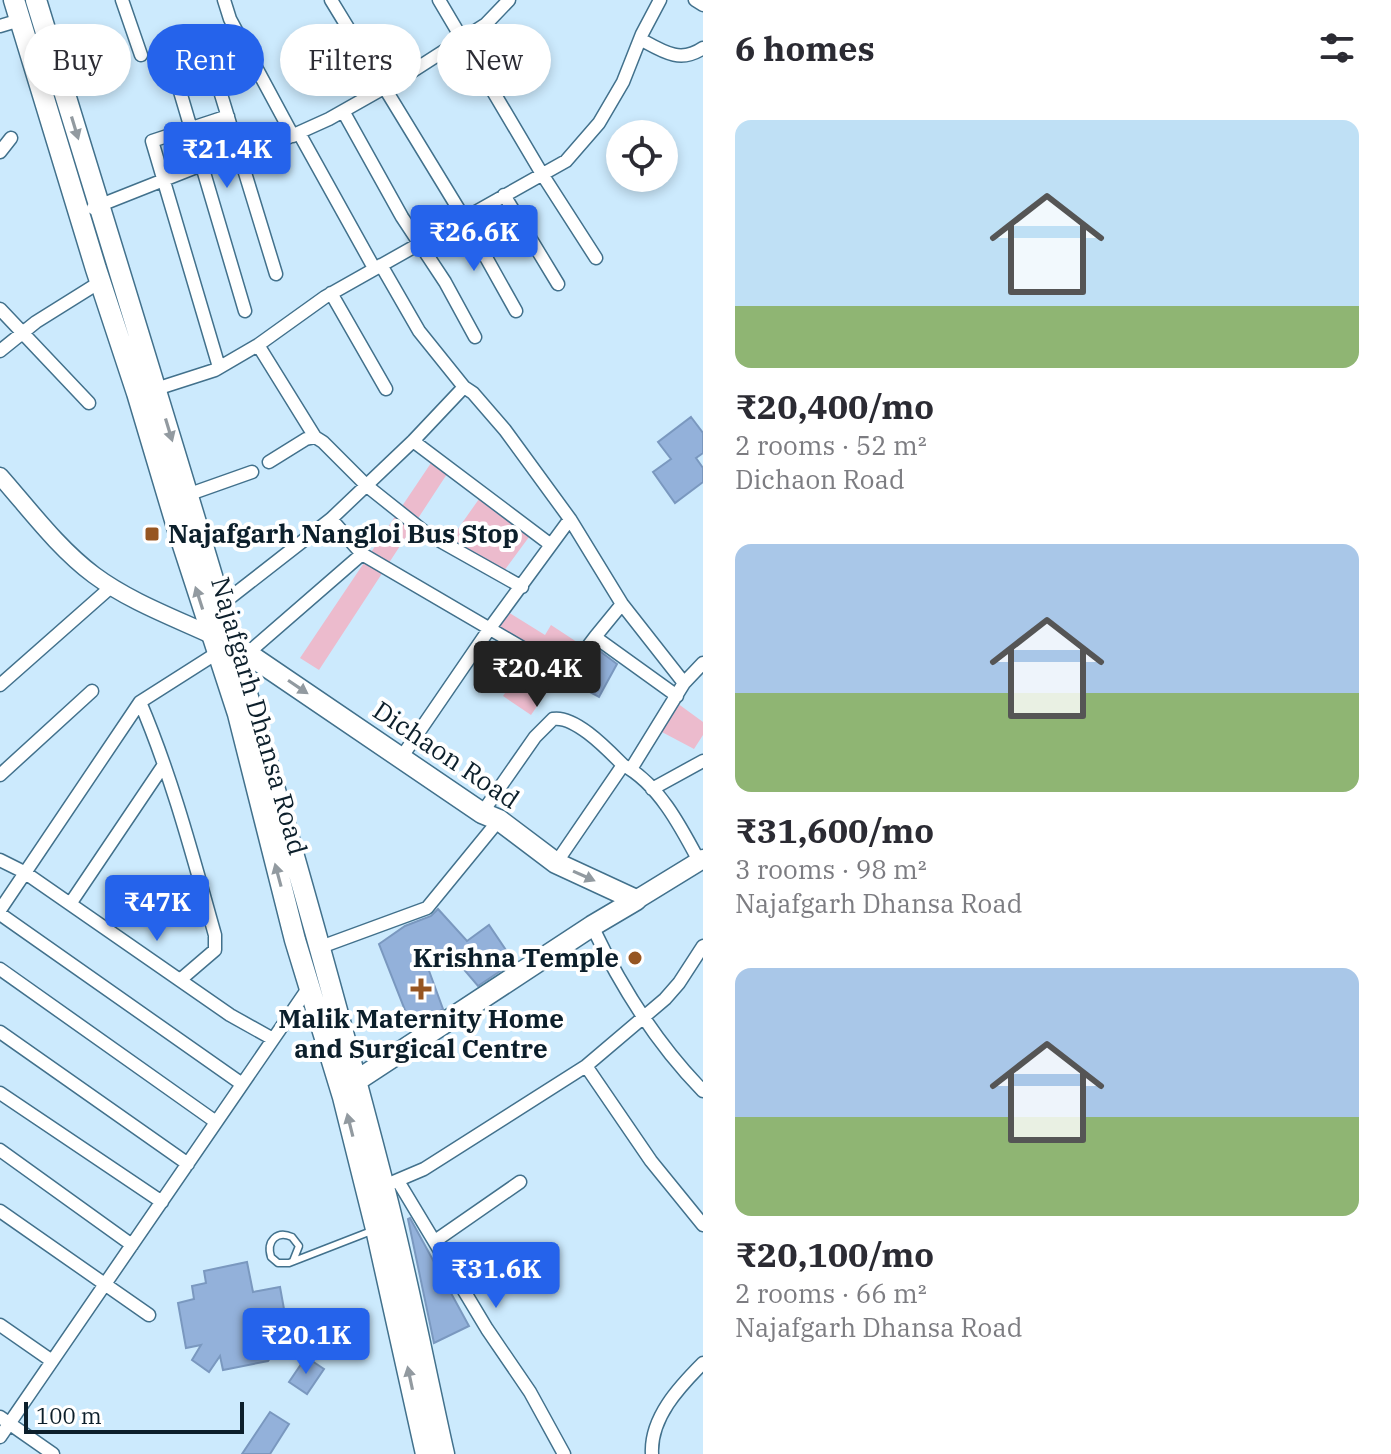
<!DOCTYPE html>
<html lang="en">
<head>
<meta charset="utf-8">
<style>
  :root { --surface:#fff; --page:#f2f2f3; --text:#2b2b33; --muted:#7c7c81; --accent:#2563eb }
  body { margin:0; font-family:"IBM Plex Serif",serif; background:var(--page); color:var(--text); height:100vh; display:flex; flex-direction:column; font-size:30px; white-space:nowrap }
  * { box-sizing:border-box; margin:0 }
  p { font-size:26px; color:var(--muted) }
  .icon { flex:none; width:44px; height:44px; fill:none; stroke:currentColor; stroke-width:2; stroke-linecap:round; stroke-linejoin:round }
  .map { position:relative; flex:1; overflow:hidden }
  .details { display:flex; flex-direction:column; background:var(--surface); width:688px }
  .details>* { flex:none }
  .banner { position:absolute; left:24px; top:24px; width:558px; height:72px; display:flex; gap:16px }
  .controls { position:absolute; left:606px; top:120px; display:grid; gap:16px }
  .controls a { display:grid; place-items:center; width:72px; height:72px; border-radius:50%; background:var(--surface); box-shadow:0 4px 12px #0003; font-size:40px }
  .scale { position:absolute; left:24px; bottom:20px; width:220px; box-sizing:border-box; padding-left:8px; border:4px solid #0c1f2b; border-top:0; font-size:22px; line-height:28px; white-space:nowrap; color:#0c1f2b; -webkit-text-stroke:6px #fff; paint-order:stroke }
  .price { position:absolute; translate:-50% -68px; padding:0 18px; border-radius:8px; background:var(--accent); color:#fff; font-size:26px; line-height:52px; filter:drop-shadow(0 2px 4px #0008) }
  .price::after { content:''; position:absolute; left:50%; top:48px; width:24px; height:18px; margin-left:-12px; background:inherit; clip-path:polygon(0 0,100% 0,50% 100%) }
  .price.selected { background:#222; color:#fff }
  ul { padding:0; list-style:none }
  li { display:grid; align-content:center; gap:16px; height:424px; padding:0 32px }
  li span { display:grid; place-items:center; height:248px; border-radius:16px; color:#555 }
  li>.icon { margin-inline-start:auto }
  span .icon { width:144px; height:144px; fill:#fffc; stroke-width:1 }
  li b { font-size:34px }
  h2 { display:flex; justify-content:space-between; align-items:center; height:96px; padding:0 32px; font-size:34px }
  .tag { padding:0 28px; border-radius:36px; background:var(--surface); box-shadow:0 4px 12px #0003; font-size:28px; line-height:72px }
  .tag.selected { background:var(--accent); color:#fff }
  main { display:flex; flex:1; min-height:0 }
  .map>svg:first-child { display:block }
  .green { fill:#ecbbcd }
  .building { fill:#93b1da; stroke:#7a98bf; stroke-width:2 }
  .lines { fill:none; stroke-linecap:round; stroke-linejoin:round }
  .service-casing { stroke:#42718c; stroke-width:9 }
  .minor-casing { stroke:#42718c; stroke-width:15 }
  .tertiary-casing { stroke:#42718c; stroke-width:19 }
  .secondary-casing { stroke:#42718c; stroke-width:21 }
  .primary-casing { stroke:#42718c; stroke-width:23 }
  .service { stroke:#fff; stroke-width:6 }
  .minor { stroke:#fff; stroke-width:12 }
  .tertiary { stroke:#fff; stroke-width:16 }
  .secondary { stroke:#fff; stroke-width:18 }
  .primary { stroke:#fff; stroke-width:20 }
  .oneway { fill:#929aa0 }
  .poi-dot { fill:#965521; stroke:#fff; stroke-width:3 }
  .labels { text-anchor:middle; stroke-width:8; stroke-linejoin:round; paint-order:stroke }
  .poi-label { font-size:26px; font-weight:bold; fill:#0c1f2b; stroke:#fff; text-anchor:start }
  .street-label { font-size:26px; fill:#0c1f2b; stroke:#fff }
</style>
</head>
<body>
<main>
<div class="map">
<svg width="703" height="1454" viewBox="0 0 703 1454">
  <rect width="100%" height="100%" fill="#cceafd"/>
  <!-- green -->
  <path class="green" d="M431,463L447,474L319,670L300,658Z
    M479,499L529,537L501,575L448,543Z
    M505,610L545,635L551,625L583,646L566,667L496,626Z
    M529,658L557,677L531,715L503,696Z
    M677,703L703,722V735L694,749L660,731Z"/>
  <!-- building -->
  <path class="building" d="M691,417L703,433V453L696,458L703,468V482L675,503L653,472L671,459L658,442Z
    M597,649L617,664L599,697L571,682Z
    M438,909L467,941L489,925L514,962L478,986L450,953L428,968L443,1009L412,1028L379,944L405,926L431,916Z
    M410,1218L469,1326L434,1343L408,1219Z
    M247,1262L253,1292L280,1287L288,1331L268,1361L223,1370L220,1356L209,1372L192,1360L201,1345L186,1348L178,1303L194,1299L192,1286L206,1283L204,1271Z
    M306,1357L324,1369L307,1394L289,1382Z
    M270,1412L289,1424L270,1454H242Z"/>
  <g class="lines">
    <defs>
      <path id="service" d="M293,1261L299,1246L292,1237C277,1230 266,1241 271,1257L278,1263H289L374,1230"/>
      <path id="minor" d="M122,0L141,55
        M224,0L230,19L293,136
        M331,0L464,218L516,311
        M439,0L542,174L596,258
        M695,0L703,5
        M0,26L20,20
        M640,39C662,51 680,64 703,48
        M176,78L245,311
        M216,78L276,274
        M343,111L402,217L445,282L475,337
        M299,133L374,268
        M0,152L11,138
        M504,195L558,284
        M93,208L194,168L278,142L329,119L405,76L486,24L509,0
        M381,265L419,331L464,387
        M331,293L386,389
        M0,309L89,403
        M258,345L315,437
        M0,351L36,322L100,282
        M219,367L152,141L228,116
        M156,389L215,370L258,345L325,297L566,161L599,123L623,82L642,34L660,0
        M413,441L551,545
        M269,462L306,439L315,437L323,442L367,486L426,533L522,587
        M187,495L252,472
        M331,519L362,554L567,674L595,637
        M222,604L331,519L413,441L464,387L473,393L505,430L570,519L622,604L684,683
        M622,604L595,637L677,696
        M248,653L362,554
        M0,685L111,587
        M140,702C172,777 193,857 215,935V950L180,980
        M401,758L490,628L570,519
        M631,769L684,683L703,663
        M0,775L92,691
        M652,789L703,761
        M482,813L535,737L553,719C575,715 608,750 623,765
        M0,860L24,872L230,1015L273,1039
        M556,863L623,765C658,783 681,827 699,861
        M70,904L163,766
        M0,910L140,702L217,653
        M0,914L242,1084
        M592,926C620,985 657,1044 703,1091
        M318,948L427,908L499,820
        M0,969L216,1122
        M0,1032L188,1164
        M586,1066L651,1161L703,1225
        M0,1093L162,1202
        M0,1150L132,1245
        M398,1181L487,1329L530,1392L564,1454
        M384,1186L424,1169L586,1066L665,999L679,983L703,946
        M0,1211L149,1315
        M435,1241L520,1182
        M0,1325L52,1361
        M0,1417L53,1454
        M0,1437L309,987
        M652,1454C650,1418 679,1387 703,1363"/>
      <path id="tertiary" d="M0,476C30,510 58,548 94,575C129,601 172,617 211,635"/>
      <path id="secondary" d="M636,900L703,859"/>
      <path id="primary" d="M14,0L96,269L137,393L177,527L238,714L295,940L343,1097L376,1229L426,1454
        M36,0C157,394 281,788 384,1187C407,1275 424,1365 444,1454
        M229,641L482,813L499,820L556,863L636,900
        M347,1087L592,926L636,900"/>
    </defs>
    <!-- service casing -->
    <use href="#service" class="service-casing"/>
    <!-- minor casing -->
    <use href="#minor" class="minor-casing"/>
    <!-- tertiary casing -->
    <use href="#tertiary" class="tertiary-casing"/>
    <!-- secondary casing -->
    <use href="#secondary" class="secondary-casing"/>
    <!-- primary casing -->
    <use href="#primary" class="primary-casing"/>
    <!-- service -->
    <use href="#service" class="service"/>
    <!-- minor -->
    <use href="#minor" class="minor"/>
    <!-- tertiary -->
    <use href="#tertiary" class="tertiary"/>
    <!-- secondary -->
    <use href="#secondary" class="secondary"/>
    <!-- primary -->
    <use href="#primary" class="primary"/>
  </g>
  <!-- one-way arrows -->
  <defs><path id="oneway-solid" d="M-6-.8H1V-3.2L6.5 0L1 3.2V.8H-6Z" transform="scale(2)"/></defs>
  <g class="oneway">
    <use href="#oneway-solid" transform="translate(75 128) rotate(73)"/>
    <use href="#oneway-solid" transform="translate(169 430) rotate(73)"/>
    <use href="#oneway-solid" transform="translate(199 598) rotate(-108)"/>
    <use href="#oneway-solid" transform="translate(298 687) rotate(34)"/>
    <use href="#oneway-solid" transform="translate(278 875) rotate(-105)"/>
    <use href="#oneway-solid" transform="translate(584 876) rotate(24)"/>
    <use href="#oneway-solid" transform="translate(350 1125) rotate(-104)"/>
    <use href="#oneway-solid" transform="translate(410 1378) rotate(-102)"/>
  </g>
  <!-- markers -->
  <g class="poi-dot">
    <rect x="144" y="526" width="16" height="16" rx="4"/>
    <circle cx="635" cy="958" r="8"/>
    <path d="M417 977h8v8h8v8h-8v8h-8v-8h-8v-8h8z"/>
  </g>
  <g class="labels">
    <!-- poi labels -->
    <g class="poi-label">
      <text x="168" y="543">Najafgarh Nangloi Bus Stop</text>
      <text x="619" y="967" text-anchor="end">Krishna Temple</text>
      <text x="421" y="1028" text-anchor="middle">Malik Maternity Home<tspan x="421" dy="30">and Surgical Centre</tspan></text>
    </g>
    <!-- street labels -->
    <g class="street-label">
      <text transform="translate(259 716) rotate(74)" y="9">Najafgarh Dhansa Road</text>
      <text transform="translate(446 755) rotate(34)" y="9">Dichaon Road</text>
    </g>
  </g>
</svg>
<div class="controls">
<a><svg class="icon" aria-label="locate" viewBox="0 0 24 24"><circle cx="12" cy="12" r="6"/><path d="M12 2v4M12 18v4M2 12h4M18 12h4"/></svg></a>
</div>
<div class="scale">100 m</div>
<b class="price" style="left:227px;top:190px">₹21.4K</b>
<b class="price" style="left:474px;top:273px">₹26.6K</b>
<b class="price selected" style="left:537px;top:709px">₹20.4K</b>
<b class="price" style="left:157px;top:943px">₹47K</b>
<b class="price" style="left:496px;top:1310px">₹31.6K</b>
<b class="price" style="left:306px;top:1376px">₹20.1K</b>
<div class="banner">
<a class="tag">Buy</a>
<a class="tag selected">Rent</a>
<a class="tag">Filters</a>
<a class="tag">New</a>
</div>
</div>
<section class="details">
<h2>6 homes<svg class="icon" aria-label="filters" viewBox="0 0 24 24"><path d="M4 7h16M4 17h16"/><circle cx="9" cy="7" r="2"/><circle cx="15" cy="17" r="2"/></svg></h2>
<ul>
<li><span style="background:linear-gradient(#bfe0f5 75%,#8fb573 0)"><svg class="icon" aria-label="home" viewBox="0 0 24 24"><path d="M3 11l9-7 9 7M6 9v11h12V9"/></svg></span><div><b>₹20,400/mo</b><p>2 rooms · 52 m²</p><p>Dichaon Road</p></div></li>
<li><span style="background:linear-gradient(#a9c7e8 60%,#8fb573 0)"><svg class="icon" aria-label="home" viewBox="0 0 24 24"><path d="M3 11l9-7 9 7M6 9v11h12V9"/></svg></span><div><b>₹31,600/mo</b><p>3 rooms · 98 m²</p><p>Najafgarh Dhansa Road</p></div></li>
<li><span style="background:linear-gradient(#a9c7e8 60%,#8fb573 0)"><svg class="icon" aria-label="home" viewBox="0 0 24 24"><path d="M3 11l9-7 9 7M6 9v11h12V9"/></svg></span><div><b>₹20,100/mo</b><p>2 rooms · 66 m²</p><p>Najafgarh Dhansa Road</p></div></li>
</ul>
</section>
</main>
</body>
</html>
